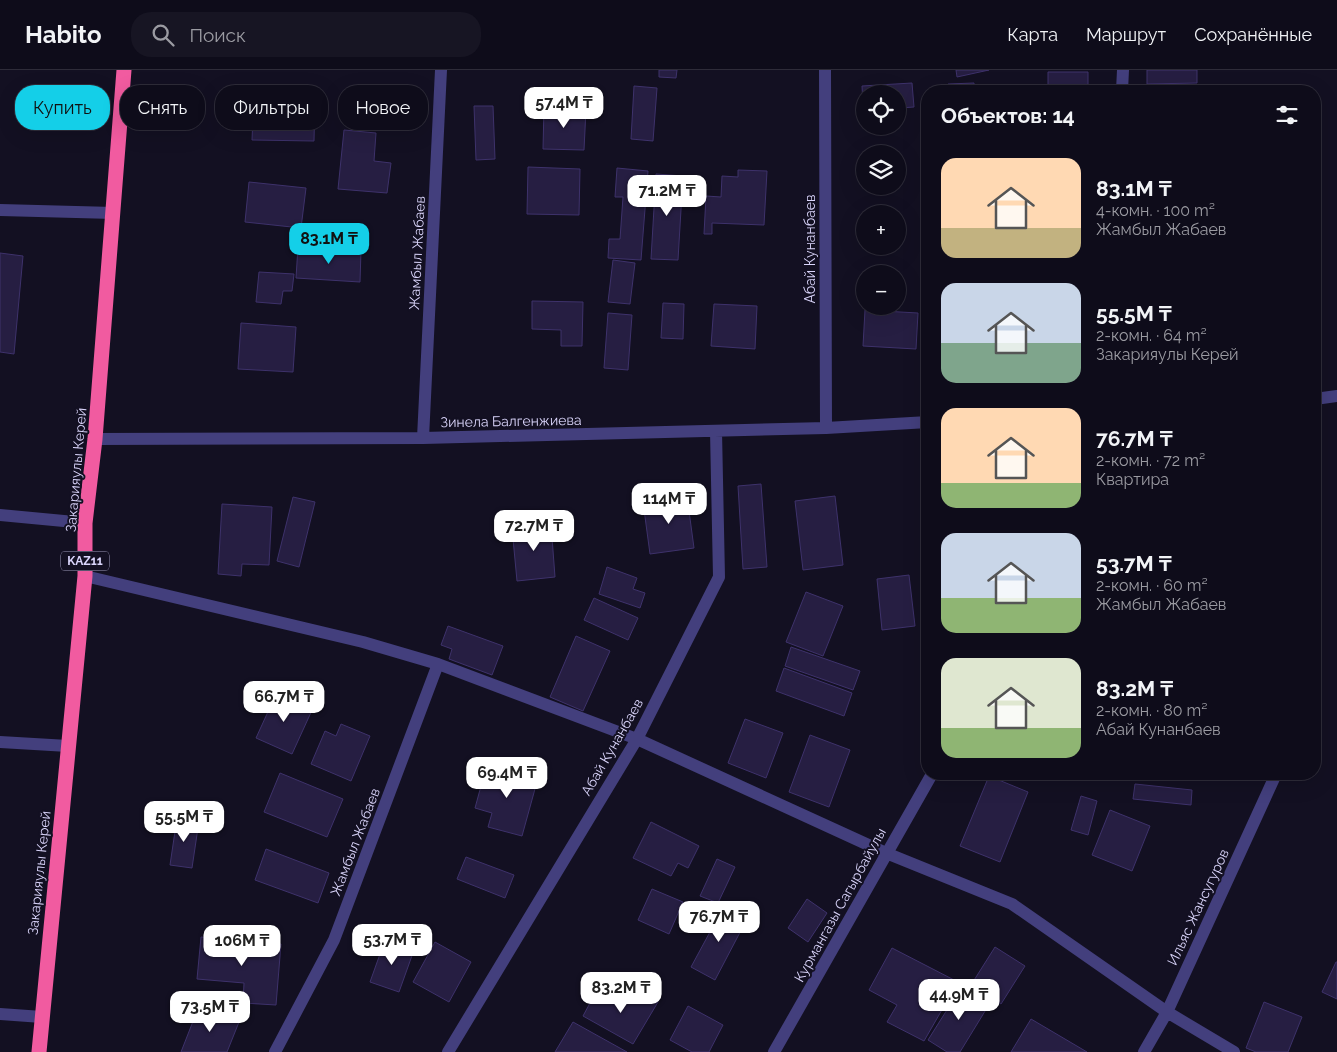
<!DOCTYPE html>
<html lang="ru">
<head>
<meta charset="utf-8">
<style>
  :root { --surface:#0e0c1a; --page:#171523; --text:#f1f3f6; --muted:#9b9ba2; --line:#2e2c39; --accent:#14cfe8 }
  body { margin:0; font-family:Raleway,sans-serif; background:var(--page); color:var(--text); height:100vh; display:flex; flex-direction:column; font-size:19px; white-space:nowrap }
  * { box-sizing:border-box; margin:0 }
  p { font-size:16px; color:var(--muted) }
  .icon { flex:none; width:28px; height:28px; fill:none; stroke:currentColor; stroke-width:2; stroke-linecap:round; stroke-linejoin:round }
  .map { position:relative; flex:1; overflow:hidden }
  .drawer { position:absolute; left:921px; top:15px; width:400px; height:695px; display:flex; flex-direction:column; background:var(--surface); border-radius:20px; box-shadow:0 5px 20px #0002,0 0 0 1px var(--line) }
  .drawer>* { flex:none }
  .hud { position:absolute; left:15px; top:15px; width:475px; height:45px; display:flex; gap:10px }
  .buttons { position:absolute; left:856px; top:15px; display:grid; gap:10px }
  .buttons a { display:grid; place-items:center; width:50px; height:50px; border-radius:50%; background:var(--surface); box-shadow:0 5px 20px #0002,0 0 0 1px var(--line); font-size:25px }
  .price { position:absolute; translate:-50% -42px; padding:0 11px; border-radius:10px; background:#fff; color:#222; font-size:16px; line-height:32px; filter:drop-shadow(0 1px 2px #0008) }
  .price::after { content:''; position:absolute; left:50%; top:30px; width:15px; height:11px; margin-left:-8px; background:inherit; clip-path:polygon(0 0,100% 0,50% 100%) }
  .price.selected { background:var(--accent); color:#111 }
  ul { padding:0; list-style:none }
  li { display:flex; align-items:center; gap:15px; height:125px; padding:0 20px }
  li span { display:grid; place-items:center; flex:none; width:140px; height:100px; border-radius:15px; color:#555 }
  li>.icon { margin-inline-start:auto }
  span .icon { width:60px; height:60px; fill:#fffc; stroke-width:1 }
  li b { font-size:21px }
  h2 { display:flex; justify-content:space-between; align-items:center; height:60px; padding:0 20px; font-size:21px }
  .chip { padding:0 18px; border-radius:20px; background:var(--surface); box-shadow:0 5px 20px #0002,0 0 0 1px var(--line); font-size:18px; line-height:45px }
  .chip.selected { background:var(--accent); color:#111 }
  header { display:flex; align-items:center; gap:30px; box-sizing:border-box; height:70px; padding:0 25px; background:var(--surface); border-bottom:1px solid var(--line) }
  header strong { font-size:24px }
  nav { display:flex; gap:28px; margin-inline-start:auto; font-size:18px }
  .search { width:350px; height:45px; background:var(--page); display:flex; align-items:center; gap:12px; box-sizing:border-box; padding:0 18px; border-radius:20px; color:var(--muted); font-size:19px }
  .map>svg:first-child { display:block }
  .building { fill:#261e42; stroke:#3e326b }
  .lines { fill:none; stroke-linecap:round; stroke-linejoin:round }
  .minor { stroke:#433f7d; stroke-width:12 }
  .highway { stroke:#f15ba0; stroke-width:15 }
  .labels { text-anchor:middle; stroke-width:4; stroke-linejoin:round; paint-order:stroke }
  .shield { fill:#131022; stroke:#9e9aba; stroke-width:1 }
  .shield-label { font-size:12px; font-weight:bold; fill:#dad5fb }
  .street-label { font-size:14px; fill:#dad5fb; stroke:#131022 }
</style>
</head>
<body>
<header>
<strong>Habito</strong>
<div class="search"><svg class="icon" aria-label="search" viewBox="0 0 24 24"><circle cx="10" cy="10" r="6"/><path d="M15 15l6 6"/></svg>Поиск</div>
<nav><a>Карта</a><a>Маршрут</a><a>Сохранённые</a></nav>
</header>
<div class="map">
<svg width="1337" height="982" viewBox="0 0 1337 982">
  <rect width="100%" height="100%" fill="#131022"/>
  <!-- building -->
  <path class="building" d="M659,0H677L676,8L659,7Z
    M956,0H989L957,7Z
    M1147,0H1197V13L1147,14Z
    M1048,2H1088V21H1048Z
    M912,13L914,37L900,38L901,52H898V24H865L864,53L862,16Z
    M974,13V21H948V14Z
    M634,16L657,18L653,71L631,69Z
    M981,18H1012V21H981Z
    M254,24L315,26L314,71L252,70Z
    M474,36H493L495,89L476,90Z
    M544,37L586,39L584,80L543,79Z
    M344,60L376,63L374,91L391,93L387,123L338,119Z
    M528,97L580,99L579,145L527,144Z
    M617,98L648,101L641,190L608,188L609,169H620L623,127H615Z
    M738,100L767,101L764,155L712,153V164H704L706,126L721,127L722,106L738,107Z
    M656,104L683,106L678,190L651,189Z
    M249,112L306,118L301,158L245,152Z
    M298,177L361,181L360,212L296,208Z
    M0,183L23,186L14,284L0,282Z
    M613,190L635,193L630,234L608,232Z
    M259,202L294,204L292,221H283L281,234L256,232Z
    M532,231L583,232L582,276H561V260L532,259Z
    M663,233L684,234L683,269L661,268Z
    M714,234L757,236L755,279L711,276Z
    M865,240L918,243L916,279L863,276Z
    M608,243L632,245L628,300L604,298Z
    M241,253L296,257L293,302L238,299Z
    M761,414L767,497L743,499L738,416Z
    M928,420V471L922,421Z
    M687,426L694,478L650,484L643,432Z
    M835,426L843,495L803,500L795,431Z
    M293,427L315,432L299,497L277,491Z
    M222,434L272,437L269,495L242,494L241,506L218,504Z
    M551,454L555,507L517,511L512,458Z
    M607,497L637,508L633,519L645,523L640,538L599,524Z
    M909,505L915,556L882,560L877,509Z
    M806,522L843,536L823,586L786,572Z
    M594,528L638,548L628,570L584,550Z
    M448,556L503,576L492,605L449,589L452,579L441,575Z
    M576,566L610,581L583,641L550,627Z
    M791,577L860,601L853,620L785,596Z
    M784,598L852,623L844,646L776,621Z
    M277,622L313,638L292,684L256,668Z
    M745,649L783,663L766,708L728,693Z
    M341,654L370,666L351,711L311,694L325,661L336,666Z
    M810,665L850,680L829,737L789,722Z
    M487,694L538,708L522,766L488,757L492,743L475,738Z
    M280,703L343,729L327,767L264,742Z
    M989,706L1028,722L1000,792L960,776Z
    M1135,714L1192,720L1191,735L1133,729Z
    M1081,726L1097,731L1088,765L1071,760Z
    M1110,740L1150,756L1132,801L1092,785Z
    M177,748L199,751L192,798L170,795Z
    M651,752L699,776L688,798L678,793L671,806L633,788Z
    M266,779L329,803L318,833L255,810Z
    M466,787L514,805L505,828L457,809Z
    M717,789L735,797L718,833L700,826Z
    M652,819L683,832L669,864L638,850Z
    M807,829L827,843L808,872L788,858Z
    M724,836L747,849L715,910L691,897Z
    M201,867L281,874L276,935L243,933L244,913L197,909Z
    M385,870L414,880L399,922L370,912Z
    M435,872L471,892L449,932L413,912Z
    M995,877L1025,896L1001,934L971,915Z
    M892,878L958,912L924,971L887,952L897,935L869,920Z
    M1336,892H1337V929L1322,922Z
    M962,916L990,933L960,982H947L928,970Z
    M633,918L658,932L633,974L583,946L597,920L623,934Z
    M1264,932L1302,947L1288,982H1256L1246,978Z
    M199,936L239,952L227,982H181Z
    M688,936L723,955L709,982H692L670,970Z
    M1031,949L1087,982H1011Z
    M573,952L627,982H555Z"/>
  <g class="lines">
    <!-- minor -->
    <path class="minor" d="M825,0L826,358
      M1122,21L1123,0
      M0,140L114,143
      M1315,329L1337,326
      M423,368L441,0
      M95,369L423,368L826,358L928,352
      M0,445L85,453
      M85,506L363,572L438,594L637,669L886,783L1012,834L1167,942L1234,982
      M0,672L68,676
      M0,944L42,947
      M275,982L334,870L438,594
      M448,982L637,669L719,507L716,361
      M774,982L932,704
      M1144,982L1167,942L1276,704"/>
    <!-- highway -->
    <path class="highway" d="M39,982L85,506V453L95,369L124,0"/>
  </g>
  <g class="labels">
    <!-- shield labels -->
    <rect class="shield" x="61" y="481.5" width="48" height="19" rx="4"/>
    <g class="shield-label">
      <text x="85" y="495">KAZ11</text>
    </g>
    <!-- street labels -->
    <g class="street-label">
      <text transform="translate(810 179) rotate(-90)" y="5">Абай Кунанбаев</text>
      <text transform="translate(417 183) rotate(-87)" y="5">Жамбыл Жабаев</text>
      <text transform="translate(511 351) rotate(-1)" y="5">Зинела Балгенжиева</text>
      <text transform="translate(76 400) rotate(-85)" y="5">Закарияулы Керей</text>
      <text transform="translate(612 677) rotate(-60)" y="5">Абай Кунанбаев</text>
      <text transform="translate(355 772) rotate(-69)" y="5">Жамбыл Жабаев</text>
      <text transform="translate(39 803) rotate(-84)" y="5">Закарияулы Керей</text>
      <text transform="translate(840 835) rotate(-61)" y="5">Курмангазы Сагырбайулы</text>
      <text transform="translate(1198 837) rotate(-65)" y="5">Ильяс Жансугуров</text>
    </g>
  </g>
</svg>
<div class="buttons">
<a><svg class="icon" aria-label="locate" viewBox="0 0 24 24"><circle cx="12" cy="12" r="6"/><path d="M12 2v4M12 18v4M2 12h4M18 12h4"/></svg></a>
<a><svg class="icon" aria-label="layers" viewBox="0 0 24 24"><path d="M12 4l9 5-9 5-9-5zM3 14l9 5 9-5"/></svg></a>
<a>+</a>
<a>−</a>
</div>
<b class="price" style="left:564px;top:59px">57.4M ₸</b>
<b class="price" style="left:667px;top:147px">71.2M ₸</b>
<b class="price selected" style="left:329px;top:195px">83.1M ₸</b>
<b class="price" style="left:669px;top:455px">114M ₸</b>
<b class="price" style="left:534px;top:482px">72.7M ₸</b>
<b class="price" style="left:284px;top:653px">66.7M ₸</b>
<b class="price" style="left:507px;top:729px">69.4M ₸</b>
<b class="price" style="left:184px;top:773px">55.5M ₸</b>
<b class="price" style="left:719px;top:873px">76.7M ₸</b>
<b class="price" style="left:392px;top:896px">53.7M ₸</b>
<b class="price" style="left:242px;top:897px">106M ₸</b>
<b class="price" style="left:621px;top:944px">83.2M ₸</b>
<b class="price" style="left:959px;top:951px">44.9M ₸</b>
<b class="price" style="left:210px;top:963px">73.5M ₸</b>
<div class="hud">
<a class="chip selected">Купить</a>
<a class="chip">Снять</a>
<a class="chip">Фильтры</a>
<a class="chip">Новое</a>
</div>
<section class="drawer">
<h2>Объектов: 14<svg class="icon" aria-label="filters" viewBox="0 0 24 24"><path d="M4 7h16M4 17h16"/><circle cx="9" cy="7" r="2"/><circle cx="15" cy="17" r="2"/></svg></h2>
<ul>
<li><span style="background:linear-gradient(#ffd9b3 70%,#c2b280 0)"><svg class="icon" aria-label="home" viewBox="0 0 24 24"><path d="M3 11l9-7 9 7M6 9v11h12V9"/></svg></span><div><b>83.1M ₸</b><p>4-комн. · 100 m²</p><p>Жамбыл Жабаев</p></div></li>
<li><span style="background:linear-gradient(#c9d6e8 60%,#7fa58c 0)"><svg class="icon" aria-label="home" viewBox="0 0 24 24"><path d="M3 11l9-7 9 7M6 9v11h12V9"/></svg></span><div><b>55.5M ₸</b><p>2-комн. · 64 m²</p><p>Закарияулы Керей</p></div></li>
<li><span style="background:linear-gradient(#ffd9b3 75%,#8fb573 0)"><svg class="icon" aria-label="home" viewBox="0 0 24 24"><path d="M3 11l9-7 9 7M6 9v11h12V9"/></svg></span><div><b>76.7M ₸</b><p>2-комн. · 72 m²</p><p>Квартира</p></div></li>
<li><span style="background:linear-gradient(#c9d6e8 65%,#8fb573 0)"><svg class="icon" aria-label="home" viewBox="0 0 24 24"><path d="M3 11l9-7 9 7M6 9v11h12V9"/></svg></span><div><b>53.7M ₸</b><p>2-комн. · 60 m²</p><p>Жамбыл Жабаев</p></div></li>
<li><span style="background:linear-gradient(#dfe7d0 70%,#8fb573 0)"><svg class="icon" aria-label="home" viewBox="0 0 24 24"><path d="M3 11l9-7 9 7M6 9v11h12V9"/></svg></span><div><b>83.2M ₸</b><p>2-комн. · 80 m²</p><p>Абай Кунанбаев</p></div></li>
</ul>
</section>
</div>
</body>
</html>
